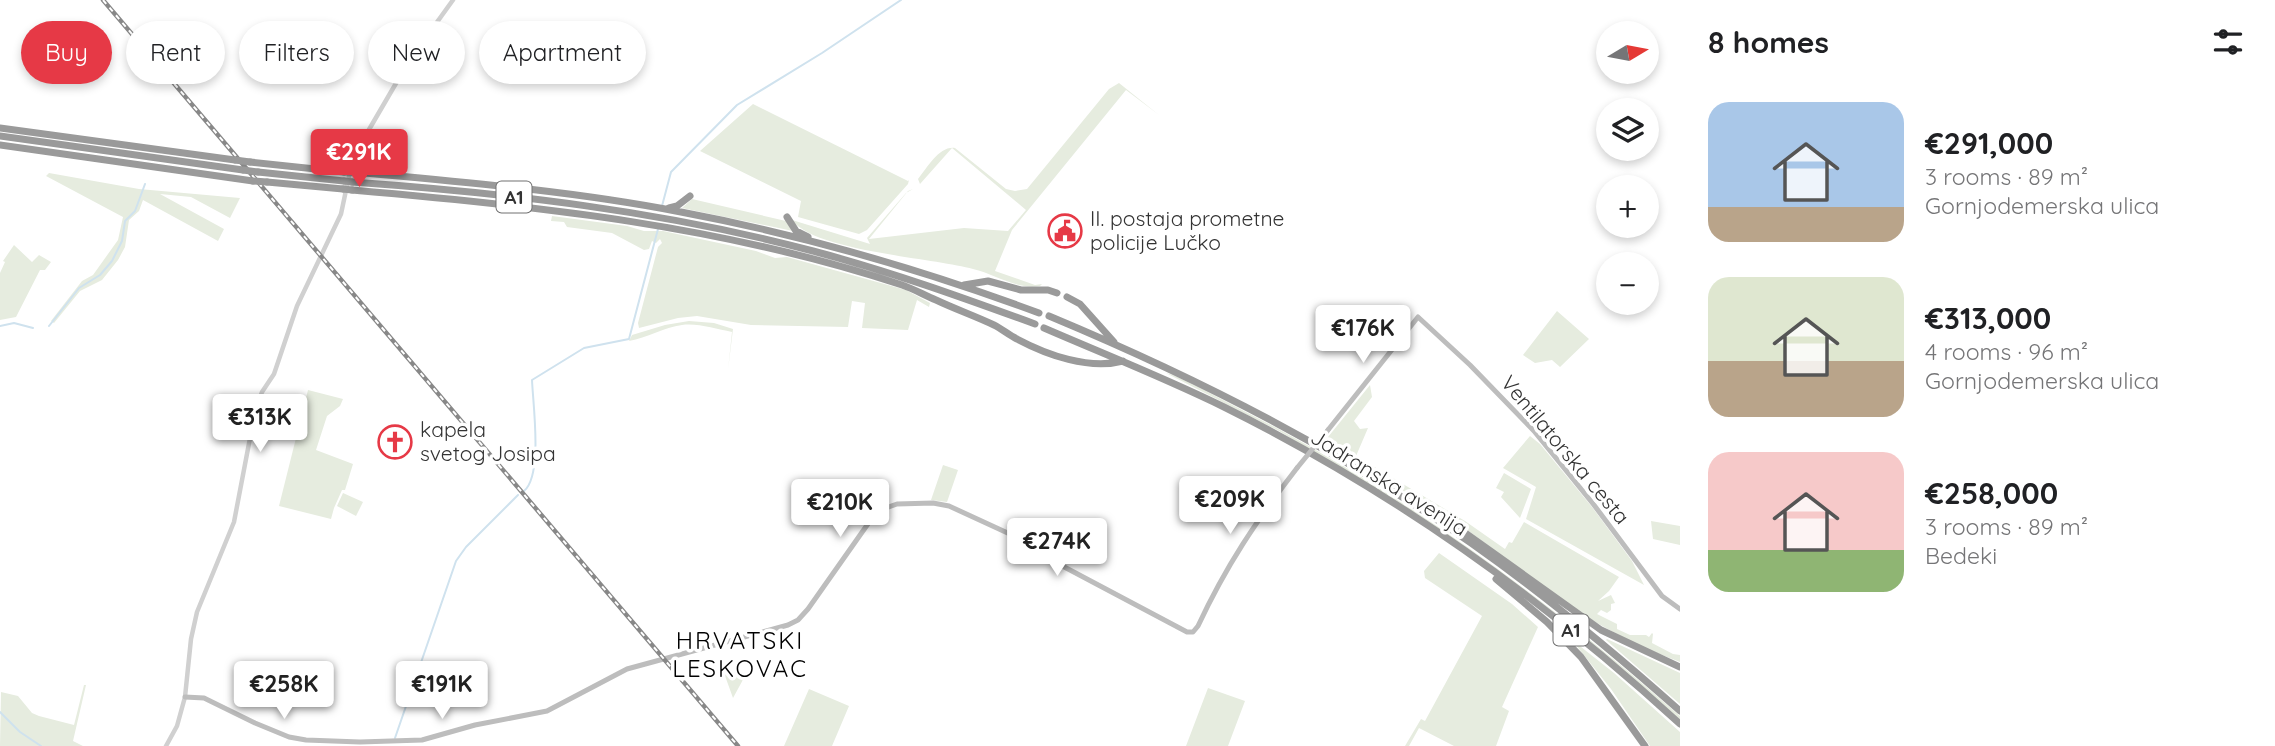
<!DOCTYPE html>
<html lang="en">
<head>
<meta charset="utf-8">
<style>
  :root { --surface:#fff; --page:#f6f6f6; --text:#202124; --muted:#757577; --accent:#e63946 }
  body { margin:0; font-family:Quicksand,sans-serif; background:var(--page); color:var(--text); height:100vh; display:flex; flex-direction:column; font-size:26px; white-space:nowrap }
  * { box-sizing:border-box; margin:0 }
  p { font-size:23px; color:var(--muted) }
  .icon { flex:none; width:38px; height:38px; fill:none; stroke:currentColor; stroke-width:2; stroke-linecap:round; stroke-linejoin:round }
  .map { position:relative; flex:1; overflow:hidden }
  .details { display:flex; flex-direction:column; background:var(--surface); width:595px }
  .details>* { flex:none }
  .guide { position:absolute; left:21px; top:21px; width:665px; height:63px; display:flex; gap:14px }
  .needle { width:46px; rotate:80deg }
  .fabs { position:absolute; left:1596px; top:21px; display:grid; gap:14px }
  .fabs a { display:grid; place-items:center; width:63px; height:63px; border-radius:50%; background:var(--surface); box-shadow:0 4px 10px #0003; font-size:35px }
  .price { position:absolute; translate:-50% -60px; padding:0 16px; border-radius:7px; background:#fff; color:#222; font-size:23px; line-height:46px; filter:drop-shadow(0 2px 4px #0008) }
  .price::after { content:''; position:absolute; left:50%; top:42px; width:21px; height:16px; margin-left:-10px; background:inherit; clip-path:polygon(0 0,100% 0,50% 100%) }
  .price.current { background:var(--accent); color:#fff }
  ul { padding:0; list-style:none }
  li { display:flex; align-items:center; gap:21px; height:175px; padding:0 28px }
  li span { display:grid; place-items:center; flex:none; width:196px; height:140px; border-radius:21px; color:#555 }
  li>.icon { margin-inline-start:auto }
  span .icon { width:84px; height:84px; fill:#fffc; stroke-width:1 }
  li b { font-size:30px }
  h2 { display:flex; justify-content:space-between; align-items:center; height:84px; padding:0 28px; font-size:30px }
  .chip { padding:0 24px; border-radius:32px; background:var(--surface); box-shadow:0 4px 10px #0003; font-size:24px; line-height:63px }
  .chip.current { background:var(--accent); color:#fff }
  main { display:flex; flex:1; min-height:0 }
  .map>svg:first-child { display:block }
  .green { fill:#e6ecdf }
  .lines { fill:none; stroke-linecap:round; stroke-linejoin:round }
  .stream { stroke:#cfe2ee; stroke-width:2 }
  .tertiary { stroke:#d0d0d0; stroke-width:4.5 }
  .secondary { stroke:#bdbdbd; stroke-width:5 }
  .motorway { stroke:#9a9a9a; stroke-width:7 }
  .rail-casing { stroke:#888; stroke-width:4.5 }
  .rail { stroke:#fff; stroke-width:2; stroke-dasharray:5; stroke-linecap:butt }
  .secondary-bridge { stroke:#bdbdbd; stroke-width:5 }
  .motorway-bridge { stroke:#9a9a9a; stroke-width:7 }
  .labels { text-anchor:middle; stroke-width:7; stroke-linejoin:round; paint-order:stroke }
  .shield { fill:#fff; stroke:#707070; stroke-width:2 }
  .shield-label { font-size:19px; font-weight:bold; fill:#333 }
  .poi-label { font-size:21px; fill:#333; stroke:#fff; text-anchor:start }
  .street-label { font-size:21px; fill:#333; stroke:#fff }
  .quarter-label { font-size:24px; letter-spacing:2px; fill:#000; stroke:#fff }
</style>
</head>
<body>
<main>
<div class="map">
<svg width="1680" height="746" viewBox="0 0 1680 746">
  <rect width="100%" height="100%" fill="#fff"/>
  <!-- green -->
  <path class="green" d="M1119,83L1159,115L1126,90L1012,230L995,271L1035,285L1042,284L1040,286C1017,290 995,274 973,269C934,258 814,251 792,220L870,244L867,238L906,193L913,189L908,191L869,239L964,228L1008,231L1026,210L952,148L920,184L918,179C928,167 939,146 955,148L1006,189L1015,191L1027,189L1109,89Z
    M753,104L908,181L909,180L908,184L867,230L859,234L798,217L801,201L700,151Z
    M49,173L139,189L240,198L230,218L191,197L160,194L224,229L218,241L143,200L139,211L129,220L125,247L118,260L102,280L80,291L54,323L51,321L82,281L93,275L118,240L123,217L46,176Z
    M692,199L786,221L793,231L682,208Z
    M552,216L627,226L644,231H663L756,251L775,258L787,257L906,290L930,303L929,307L917,300L908,330L862,328L865,303L852,301L848,327L751,325L697,316L678,318L639,328L638,323L658,247L662,243L660,239L656,243L652,241L649,249L644,250L612,233L567,227L564,222L551,221Z
    M14,245L32,262L39,255L51,262L45,270H40L16,317L0,320V273L5,262L3,261Z
    M1557,311L1589,339L1560,367L1552,360L1535,363L1523,355Z
    M689,321L714,323L733,329L728,370L732,332C716,329 698,323 682,325C664,327 647,338 629,341L632,335L665,325Z
    M1166,373C1178,376 1189,383 1200,388C1225,401 1250,414 1275,427C1422,507 1555,606 1680,716V720L1556,614L1421,517L1279,431Z
    M1370,385L1372,397L1354,421L1360,429L1368,428L1356,456L1465,521L1505,549L1509,542L1512,543L1524,522L1619,577L1609,591L1598,601L1611,595L1615,603L1611,604V610L1607,613L1601,610L1597,614L1617,624V629L1630,635H1646L1649,637L1652,633L1653,634L1652,643L1673,654L1680,655V662L1634,644L1583,615L1470,532L1324,442Z
    M308,390L343,399L340,406L327,416L316,450L353,464L345,490H342L334,508L331,519L279,506Z
    M1530,436L1540,444L1592,507L1632,561L1644,585L1526,519L1536,487L1503,468Z
    M943,465L958,470L947,502L931,500Z
    M1504,473L1531,489L1520,518L1501,497L1504,492L1496,488Z
    M343,493L363,502L356,516L337,506Z
    M1651,521L1680,526V545L1653,539Z
    M1439,553L1512,604L1538,627L1502,707L1509,711L1496,746H1454L1419,728L1409,746H1405L1421,719L1425,721L1482,616L1425,578L1424,571Z
    M1571,639L1614,673L1680,732V746H1650L1611,689Z
    M1607,639L1680,673V704L1606,640Z
    M732,672L734,677L745,676L733,698L724,673Z
    M84,685H86L73,741L83,746H0L1,692L18,696L32,713L39,716L74,725Z
    M1208,688L1245,701L1228,746H1186Z
    M809,689L849,706L832,746H784Z"/>
  <g class="lines">
    <!-- stream -->
    <path class="stream" d="M662,206L671,172L737,105L822,53L901,0
      M0,326L14,323L33,328
      M49,326L79,288L100,275L112,261L122,241L125,221L135,211L145,184
      M524,491C543,475 533,405 532,380L584,348L629,339L658,229
      M0,712L20,732L41,746
      M395,738L456,561L466,547L518,495"/>
    <!-- tertiary -->
    <path class="tertiary" d="M166,746L177,726L185,697L191,639L197,612L234,522L255,412L262,392L274,374L297,306L341,214L353,157L409,61L453,0"/>
    <!-- secondary -->
    <path class="secondary" d="M1328,430L1418,317L1470,365L1534,431L1594,505L1662,596L1680,609
      M185,697L204,698L255,723L289,737L306,740L360,742L422,740L475,725L547,711L627,669L788,625L798,620L808,609L877,511L897,504L933,503L949,506L1012,535L1053,561L1187,632H1193L1198,626C1226,566 1256,521 1297,468"/>
    <!-- motorway -->
    <path class="motorway" d="M0,128L235,160
      M0,136L243,170
      M0,145L253,181
      M250,162L344,172
      M258,172L344,181
      M353,172C463,182 573,191 681,212C803,235 923,270 1039,313
      M267,182L343,189
      M352,182C507,193 663,211 813,251C889,271 961,297 1035,324
      M352,190C538,206 724,226 902,285C914,289 924,295 936,300C955,309 975,316 994,325C1002,329 1009,335 1017,339C1047,355 1089,370 1123,361
      M669,208L677,206L690,196
      M787,217L796,231L808,237
      M964,285L988,281L1021,290H1048L1057,293
      M1067,297L1080,304L1114,342
      M1049,316C1176,369 1301,430 1416,506C1510,566 1597,637 1680,711
      M1044,328C1104,354 1165,378 1224,407C1389,489 1544,599 1680,724
      M1426,509L1436,512L1601,630L1680,667
      M1496,579L1547,622L1581,657L1645,746"/>
    <defs>
      <path id="rail" d="M103,0L738,746"/>
    </defs>
    <!-- rail casing -->
    <use href="#rail" class="rail-casing"/>
    <!-- rail -->
    <use href="#rail" class="rail"/>
    <!-- secondary-bridge -->
    <path class="secondary-bridge" d="M1297,468L1328,430"/>
    <!-- motorway-bridge -->
    <path class="motorway-bridge" d="M235,160L250,162
      M243,170L258,172
      M344,172H353
      M253,181L267,182
      M344,181L352,182
      M343,189L352,190"/>
  </g>
  <!-- icons -->
  <defs>
    <symbol id="civic-ring" viewBox="-11 -11 22 22"><circle r="9.5" fill="#fff" stroke="#e63946" stroke-width="1.5"/><path d="M-.6-6.5H3V-4.5H.6V-3L4-1V1h2V6H-6V1h2V-1L-.6-3ZM-1.2 2.5V6h2.4V2.5Z" fill="#e63946"/></symbol>
    <symbol id="church-ring" viewBox="-11 -11 22 22"><circle r="9.5" fill="#fff" stroke="#e63946" stroke-width="1.5"/><path d="M-1.2-6h2.4v3.5h3.3v2.4h-3.3V6h-2.4V-.1h-3.3v-2.4h3.3Z" fill="#e63946"/></symbol>
  </defs>
  <g fill-rule="evenodd">
    <use href="#civic-ring" x="1046" y="212" width="38" height="38"/>
    <use href="#church-ring" x="376" y="423" width="38" height="38"/>
  </g>
  <g class="labels">
    <!-- shield labels -->
    <g class="shield">
      <rect x="496.5" y="181.5" width="35" height="31" rx="5"/>
      <rect x="1553.5" y="614.5" width="35" height="31" rx="5"/>
    </g>
    <g class="shield-label">
      <text x="514" y="204">A1</text>
      <text x="1571" y="637">A1</text>
    </g>
    <!-- poi labels -->
    <g class="poi-label">
      <text x="1090" y="226">II. postaja prometne<tspan x="1090" dy="24">policije Lučko</tspan></text>
      <text x="420" y="437">kapela<tspan x="420" dy="24">svetog Josipa</tspan></text>
    </g>
    <!-- street labels -->
    <g class="street-label">
      <text transform="translate(1565 450) rotate(50)" y="7">Ventilatorska cesta</text>
      <text transform="translate(1389 483) rotate(32)" y="7">Jadranska avenija</text>
    </g>
    <!-- quarter labels -->
    <g class="quarter-label">
      <text x="740" y="649">HRVATSKI<tspan x="740" dy="28">LESKOVAC</tspan></text>
    </g>
  </g>
</svg>
<div class="fabs">
<a><svg class="needle" viewBox="-14 -14 28 28"><path d="M0-13l5 13h-10z" fill="#e53935"/><path d="M0 13l5-13h-10z" fill="#757577"/></svg></a>
<a><svg class="icon" aria-label="layers" viewBox="0 0 24 24"><path d="M12 4l9 5-9 5-9-5zM3 14l9 5 9-5"/></svg></a>
<a>+</a>
<a>−</a>
</div>
<b class="price current" style="left:359px;top:189px">€291K</b>
<b class="price" style="left:1363px;top:365px">€176K</b>
<b class="price" style="left:260px;top:454px">€313K</b>
<b class="price" style="left:1230px;top:536px">€209K</b>
<b class="price" style="left:840px;top:539px">€210K</b>
<b class="price" style="left:1057px;top:578px">€274K</b>
<b class="price" style="left:284px;top:721px">€258K</b>
<b class="price" style="left:442px;top:721px">€191K</b>
<div class="guide">
<a class="chip current">Buy</a>
<a class="chip">Rent</a>
<a class="chip">Filters</a>
<a class="chip">New</a>
<a class="chip">Apartment</a>
</div>
</div>
<section class="details">
<h2>8 homes<svg class="icon" aria-label="filters" viewBox="0 0 24 24"><path d="M4 7h16M4 17h16"/><circle cx="9" cy="7" r="2"/><circle cx="15" cy="17" r="2"/></svg></h2>
<ul>
<li><span style="background:linear-gradient(#a9c7e8 75%,#b9a48a 0)"><svg class="icon" aria-label="home" viewBox="0 0 24 24"><path d="M3 11l9-7 9 7M6 9v11h12V9"/></svg></span><div><b>€291,000</b><p>3 rooms · 89 m²</p><p>Gornjodemerska ulica</p></div></li>
<li><span style="background:linear-gradient(#dfe7d0 60%,#b9a48a 0)"><svg class="icon" aria-label="home" viewBox="0 0 24 24"><path d="M3 11l9-7 9 7M6 9v11h12V9"/></svg></span><div><b>€313,000</b><p>4 rooms · 96 m²</p><p>Gornjodemerska ulica</p></div></li>
<li><span style="background:linear-gradient(#f6c9c9 70%,#8fb573 0)"><svg class="icon" aria-label="home" viewBox="0 0 24 24"><path d="M3 11l9-7 9 7M6 9v11h12V9"/></svg></span><div><b>€258,000</b><p>3 rooms · 89 m²</p><p>Bedeki</p></div></li>
</ul>
</section>
</main>
</body>
</html>
